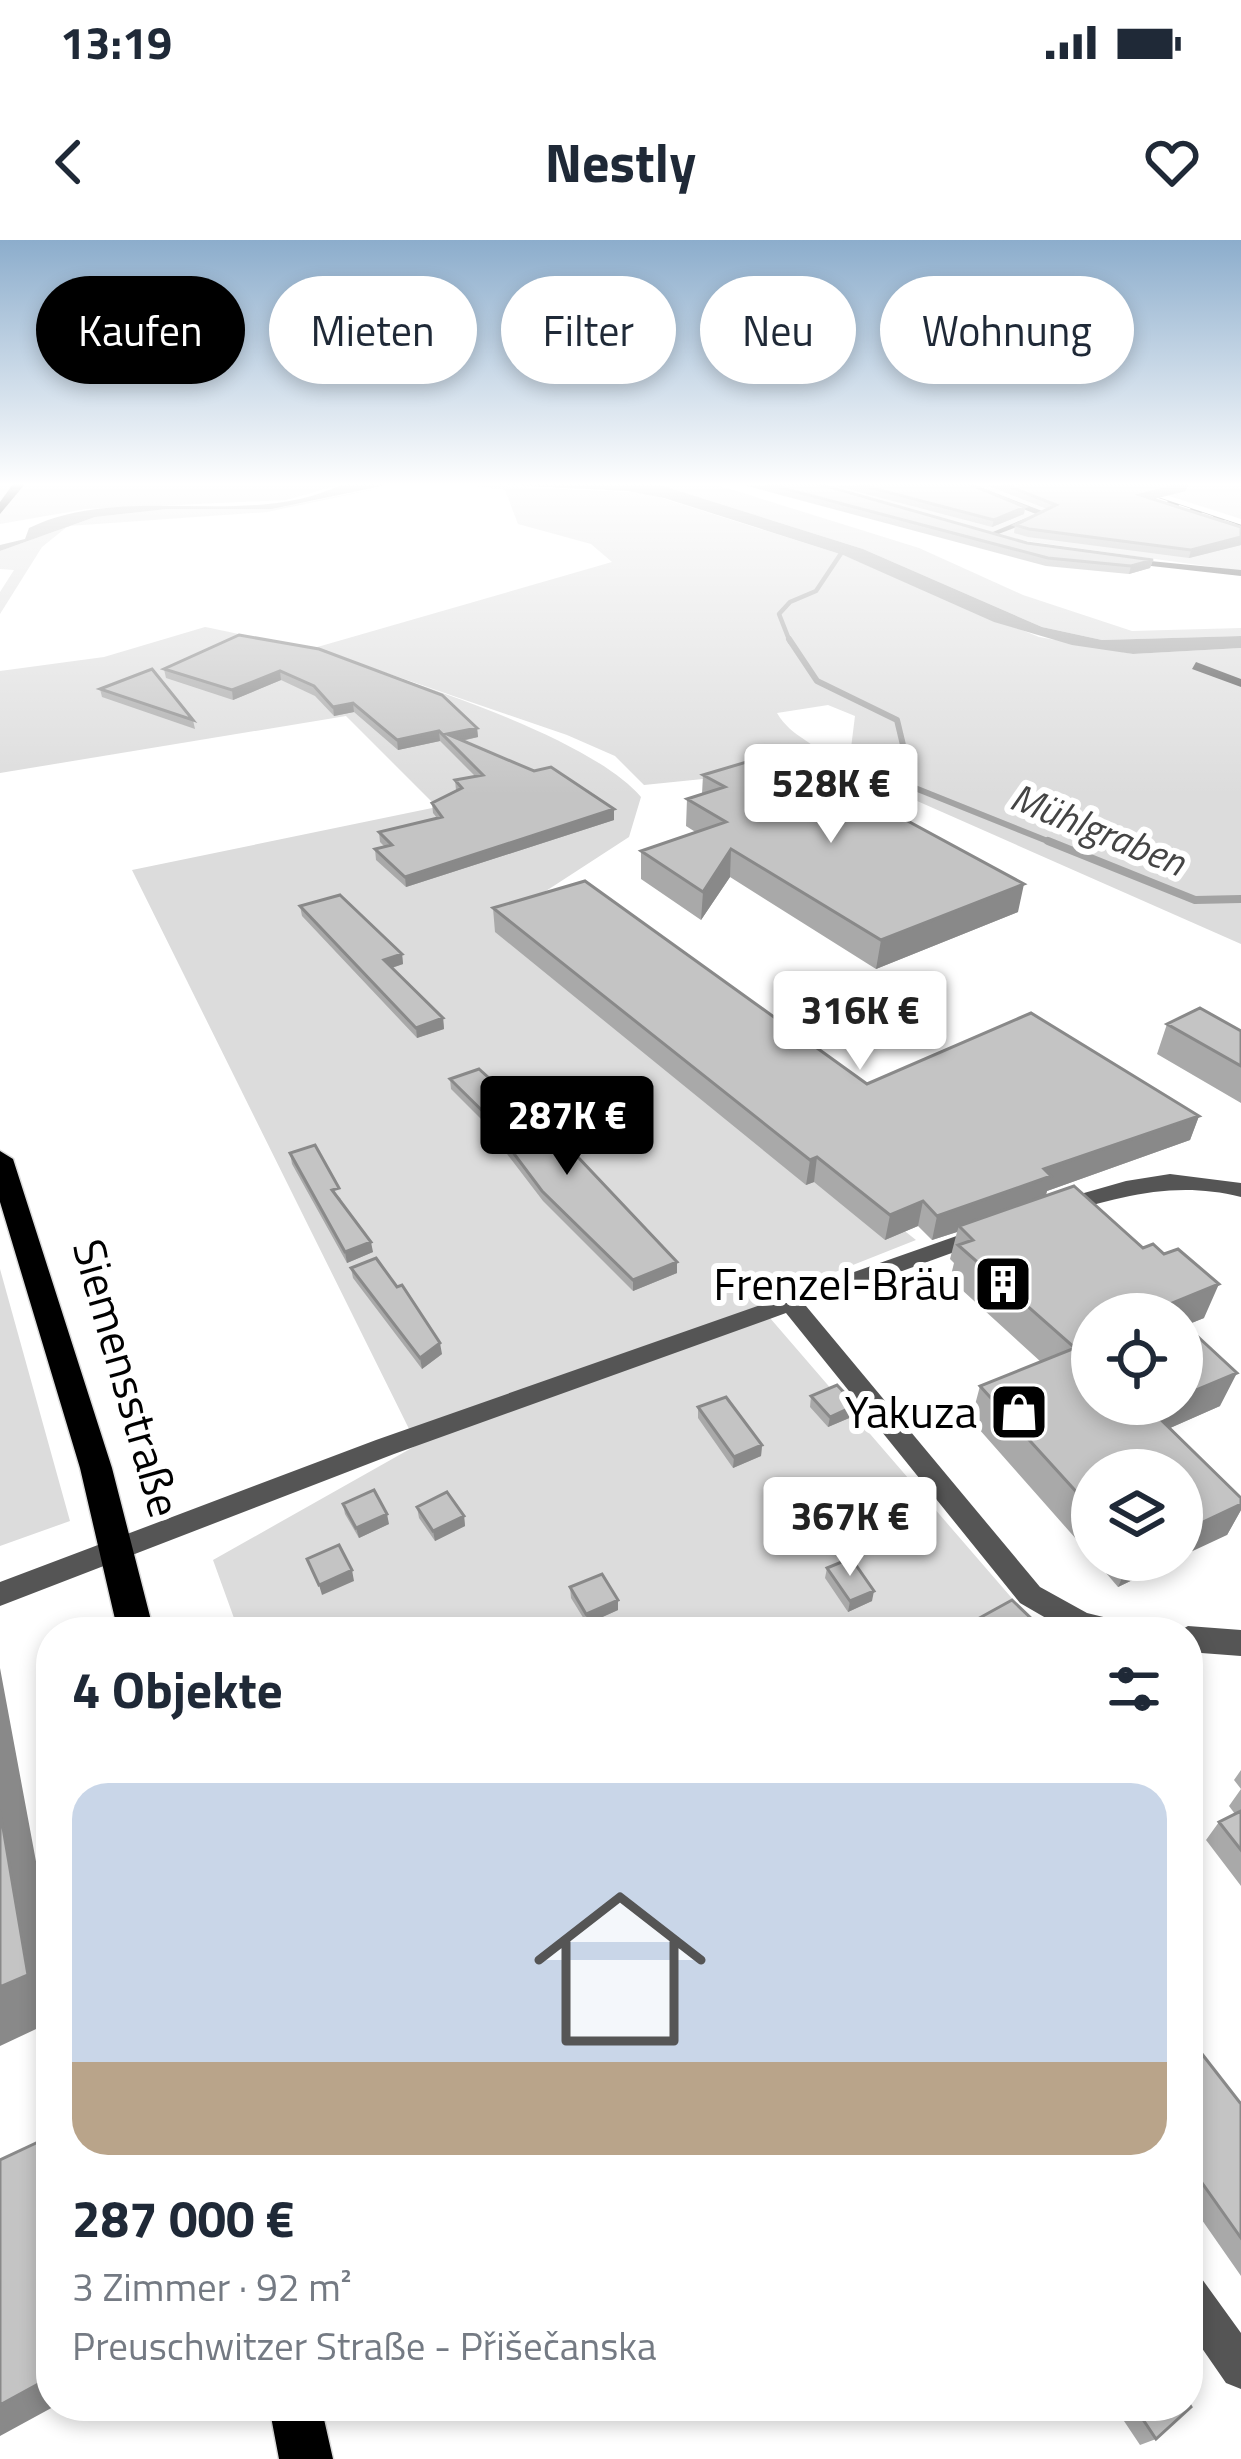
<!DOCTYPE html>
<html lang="de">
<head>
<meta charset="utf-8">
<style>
  :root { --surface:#fff; --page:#f2f2f3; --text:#1f2937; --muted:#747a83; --accent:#000 }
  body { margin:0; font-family:"Titillium Web",sans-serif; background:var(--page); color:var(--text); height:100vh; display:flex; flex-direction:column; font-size:45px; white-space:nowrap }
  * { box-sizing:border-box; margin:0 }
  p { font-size:39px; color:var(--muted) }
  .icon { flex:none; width:66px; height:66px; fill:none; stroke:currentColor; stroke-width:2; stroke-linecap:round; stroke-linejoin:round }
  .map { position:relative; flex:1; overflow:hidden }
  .details { position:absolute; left:36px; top:1377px; width:1167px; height:804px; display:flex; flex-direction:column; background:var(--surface); border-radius:48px; box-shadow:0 6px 18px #0003 }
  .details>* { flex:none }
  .guide { position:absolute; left:36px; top:36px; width:1170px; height:108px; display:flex; gap:24px }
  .tools { position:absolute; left:1071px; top:1053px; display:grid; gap:24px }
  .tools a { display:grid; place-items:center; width:132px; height:132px; border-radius:50%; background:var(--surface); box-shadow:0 6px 18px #0003; font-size:60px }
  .price { position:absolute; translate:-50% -102px; padding:0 27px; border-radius:12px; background:#fff; color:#222; font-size:39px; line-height:78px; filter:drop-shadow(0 3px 6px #0008) }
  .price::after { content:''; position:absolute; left:50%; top:72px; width:36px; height:27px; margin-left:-18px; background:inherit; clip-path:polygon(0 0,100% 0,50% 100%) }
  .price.active { background:var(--accent); color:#fff }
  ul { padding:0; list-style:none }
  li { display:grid; align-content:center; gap:24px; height:636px; padding:0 36px }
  li span { display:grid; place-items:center; height:372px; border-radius:36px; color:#555 }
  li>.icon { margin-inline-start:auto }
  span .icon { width:216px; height:216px; fill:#fffc; stroke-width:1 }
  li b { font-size:51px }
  h2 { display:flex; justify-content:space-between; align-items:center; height:144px; padding:0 36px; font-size:51px }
  .chip { padding:0 42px; border-radius:54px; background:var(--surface); box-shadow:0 6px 18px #0003; font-size:42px; line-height:108px }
  .chip.active { background:var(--accent); color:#fff }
  .status { display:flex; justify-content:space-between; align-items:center; height:84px; padding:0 60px; background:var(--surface); direction:ltr }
  .status svg { height:33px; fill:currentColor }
  header { display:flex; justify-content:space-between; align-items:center; height:156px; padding:0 36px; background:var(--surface); font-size:54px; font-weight:700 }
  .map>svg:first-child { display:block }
  .green { fill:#dcdcdc }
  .water { fill:#a3a3a3 }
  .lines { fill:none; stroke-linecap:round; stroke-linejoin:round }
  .stream-far2 { stroke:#a3a3a3; stroke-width:4.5 }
  .stream-far1 { stroke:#a3a3a3; stroke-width:6 }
  .stream { stroke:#a3a3a3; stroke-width:8 }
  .primary-casing { stroke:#dbdbdb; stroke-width:3 }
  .minor { fill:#555; fill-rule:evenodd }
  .tertiary { fill:#555; fill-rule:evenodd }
  .primary { fill:#000; fill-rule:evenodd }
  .rail-casing { stroke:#000; stroke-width:6 }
  .rail { stroke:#fff; stroke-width:4.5; stroke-dasharray:12; stroke-linecap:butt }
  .wall { fill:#a9a9a9 }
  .shaded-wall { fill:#898989 }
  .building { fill:#c4c4c4; stroke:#898989; stroke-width:3 }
  .labels { text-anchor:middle; stroke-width:12; stroke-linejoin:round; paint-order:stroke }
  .far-water-label { font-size:39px; font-style:italic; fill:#444; stroke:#fff }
  .poi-label { font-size:45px; fill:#000; stroke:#fff; text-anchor:end }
  .street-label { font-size:45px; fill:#000; stroke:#fff }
</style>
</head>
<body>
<div class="status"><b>13:19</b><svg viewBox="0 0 49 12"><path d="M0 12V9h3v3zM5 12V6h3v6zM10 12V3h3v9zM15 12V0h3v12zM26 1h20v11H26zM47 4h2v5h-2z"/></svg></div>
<header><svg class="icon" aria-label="back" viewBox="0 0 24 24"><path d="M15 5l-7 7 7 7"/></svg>Nestly<svg class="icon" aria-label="heart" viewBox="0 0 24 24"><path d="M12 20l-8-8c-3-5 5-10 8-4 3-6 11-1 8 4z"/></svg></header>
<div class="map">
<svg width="1241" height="2219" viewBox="0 0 1241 2219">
  <rect width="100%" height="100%" fill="#fff"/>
  <!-- green -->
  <path class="green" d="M0,244H343L286,260L86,269L0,284Z
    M400,244L267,272L68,286L42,307L0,374V352L14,330L0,329V311L95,277L167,269H272Z
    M462,244L646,253L843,315L1039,397L1133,414L1241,408V704L865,538L850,516L855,476L828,465L777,473C792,499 818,501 831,526L644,545L615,516L567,495L314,408L612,322L591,304L518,284L505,250Z
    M657,244H714L919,308L1023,355L1132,391L1241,388V396L1102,400L1042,387L863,309Z
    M807,244H1100L1241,293V331L1012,299Z
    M1132,244H1241V279Z
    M205,387C306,406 577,482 641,557L629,597L509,675L916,1000L757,1063L1041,1392H239L213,1320L417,1205L132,630L437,567L346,476L0,533V431L104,417Z
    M0,1029L70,1281L0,1306Z"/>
  <!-- water -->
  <path class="water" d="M343,244H391L272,269H167L95,277L0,311V305L25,299L29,288C126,241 247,291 343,244Z
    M480,244H657L863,309L1042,387L1102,400L1241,396V408L1133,414L1072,405L994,382L843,315L664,258L628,251Z"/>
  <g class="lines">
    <!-- stream-far2 -->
    <path class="stream-far2" d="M790,402L779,374L790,362L816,351L844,309"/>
    <!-- stream-far1 -->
    <path class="stream-far1" d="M789,399L817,441L897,480L903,505L899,537L905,544L1055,604"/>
    <!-- stream -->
    <path class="stream" d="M1048,601L1195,660L1241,659"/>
    <defs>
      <path id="primary" d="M13,244H25L0,274V262Z
        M0,911L13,919L112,1228L154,1392H118L80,1228L0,962Z
        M269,2166H321L333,2219H279Z"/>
    </defs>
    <!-- primary casing -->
    <use href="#primary" class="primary-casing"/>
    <!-- minor -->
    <path class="minor" d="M959,244H972L1050,274L988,298V294L1036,274Z
      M1196,422L1241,439V447L1192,429Z
      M1170,934L1241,943V957C1174,940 1121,957 1057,975L1046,968L1049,963L1126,941Z
      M985,986L993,988L996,993L993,998L806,1066L1040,1347L1087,1373L1128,1383L1132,1392H1070L1020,1363L786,1073L394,1214L0,1366V1342L376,1200Z
      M1188,1386L1241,1390V1416L1188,1412V1392H1177Z
      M1188,2033L1202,2039L1241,2093V2149L1226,2143L1188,2088Z"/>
    <!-- tertiary -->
    <path class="tertiary" d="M1120,318L1241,330V336L1124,323Z"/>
    <!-- primary -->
    <use href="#primary" class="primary"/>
    <defs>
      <path id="rail" d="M1110,244L1241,288"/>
    </defs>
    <!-- rail casing -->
    <use href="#rail" class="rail-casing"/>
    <!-- rail -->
    <use href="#rail" class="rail"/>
  </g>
  <!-- wall -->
  <path class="wall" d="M747,244H819L1027,303L1153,320L1150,328L1129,334L1046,326L747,246Z
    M828,244H969L1025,267L1024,274L992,287Z
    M984,244H1188L1186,251L1152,259L1241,287V305L1189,318L1028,297L1014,293L1015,285L1047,269Z
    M239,395L477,488L478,497L462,501L614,580L406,647L376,620L375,609L385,607L380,602L379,592L437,578L433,573L432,563L456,550L455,540L475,536L440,501L398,510L354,472L334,476L315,456L281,440L233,460L166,438L164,429Z
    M100,449L193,480L195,489L102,457Z
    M703,535L859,555L1018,672L876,729L730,637L701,680L641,639V611L697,593L686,586L687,559L702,554Z
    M300,666L402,714L403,724L392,728L443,778L444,789L417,798L302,676Z
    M493,668L867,844L1199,876L1190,900L1047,951L1046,955L1204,1078L1186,1085L1220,1166L1170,1188L1241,1258V1270L1227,1295L1092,1230V1317L971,1180L980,1146L1041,1122L950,1039L954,1023L950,1019L957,992L932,1000L918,986L885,1000L814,942L806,945L495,692Z
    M1167,784L1241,791V863L1157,814Z
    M450,839L677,1033L633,1051L543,961L507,914L506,904L451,849Z
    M290,913L341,959H339L373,1012L347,1023L292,924Z
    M351,1028L442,1114L422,1129L353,1038Z
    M811,1156L856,1165L854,1176L828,1187L810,1167Z
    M698,1167L762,1205L761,1216L733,1228L698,1178Z
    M768,1260L814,1270L812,1280L785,1294L766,1271Z
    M343,1264L389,1284L359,1298L345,1274Z
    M417,1267L464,1276L465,1286L435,1301L419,1278Z
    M1095,1320H1174L1118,1347Z
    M827,1328L872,1361L848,1372L825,1338Z
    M570,1347L618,1360V1370L587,1384L571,1358Z
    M1241,1530V1646L1206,1600L1219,1582L1235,1574L1229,1566L1241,1549L1234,1540Z
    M1188,1796L1241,1864V2036L1188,1960Z
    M1114,2166H1188L1156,2199L1140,2205Z"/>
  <!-- shaded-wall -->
  <path class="shaded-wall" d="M1188,244L1186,251L1138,263L1140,255Z
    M1025,267L1024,274L992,287L994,280Z
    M1241,297V305L1189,318L1191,310Z
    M1153,320L1150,328L1129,334L1131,326Z
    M280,431L281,440L233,460L232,450Z
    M353,463L354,472L334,476L333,467Z
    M477,488L478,497L451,503L447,494Z
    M439,491L440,501L398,510L397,500Z
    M862,531L858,558L832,540Z
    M614,569V580L406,647L405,637Z
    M731,609L730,637L701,680L703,652Z
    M1024,644L1018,672L876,729L881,700Z
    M402,714L403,724L385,730L384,720Z
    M443,778L444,789L417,798L416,788Z
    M1199,876L1190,900L1047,951L1044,961L959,986L957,992L932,1000L937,976L1044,929Z
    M817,917L814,942L806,945L810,920Z
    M923,961L918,986L885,1000L890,975Z
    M371,1002L373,1012L347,1023L345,1012Z
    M677,1022V1033L633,1051V1040Z
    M1219,1044L1204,1078L1182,1087V1074H1162L1165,1066Z
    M440,1103L442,1114L422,1129L420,1118Z
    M1237,1133L1220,1166L1136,1203L1150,1169L1162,1164H1182V1156Z
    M856,1165L854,1176L828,1187L830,1177Z
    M762,1205L761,1216L733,1228L734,1217Z
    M1241,1264V1270L1227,1295L1182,1316V1292Z
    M814,1270L812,1280L785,1294L787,1284Z
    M387,1274L389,1284L359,1298L356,1288Z
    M464,1276L465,1286L435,1301L433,1291Z
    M1130,1320H1174L1118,1347Z
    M352,1330L354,1341L322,1355L319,1345Z
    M874,1351L872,1361L848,1372L850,1361Z
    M618,1360V1370L587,1384L586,1374Z
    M0,1428L51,1702V1782L0,1806Z
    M51,2137V2166H55L0,2196V2165Z"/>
  <!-- building -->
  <path class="building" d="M767,244H819L1027,303L1153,320L1131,326L1048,318Z
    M857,244H969L1025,267L994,280Z
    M1003,244H1184L1140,255L1241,287V297L1191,310L1029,289L1015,285L1056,265Z
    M239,395L319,409L442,455L477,488L447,494L534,531L551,527L614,569L405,637L375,609L392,605L379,592L442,577L432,563L462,548L455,540L483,535L439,491L397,500L353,463L333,467L314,446L280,431L232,450L164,429Z
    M152,429L193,480L100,449Z
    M780,512L797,521L825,512L862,531L832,540L1024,644L881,700L731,609L703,652L641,611L726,582L687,559L725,547L703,535Z
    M585,641L867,844L1031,773L1199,876L1044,929L1051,936L937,976L923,961L890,975L817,917L810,920L493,668Z
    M340,655L402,714L384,720L443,778L416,788L300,666Z
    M1200,768L1241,791V826L1167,784Z
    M479,829L499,847L508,843L677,1022L633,1040L542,951L506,903L513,901L450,839Z
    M315,905L339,948L332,950L371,1002L345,1012L290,913Z
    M1074,946L1143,1008L1153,1004L1164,1014L1178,1009L1219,1044L1165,1066L1174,1074H1092V1164H1162L1150,1169L1241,1258V1264L1182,1292V1230H1092V1269L980,1146L1075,1108L958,1005L973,1000L959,986Z
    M376,1018L397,1047L402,1045L440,1103L420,1118L351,1028Z
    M1182,1082L1237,1133L1182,1156Z
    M837,1145L856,1165L830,1177L811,1156Z
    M726,1157L762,1205L734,1217L698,1167Z
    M795,1247L814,1270L787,1284L768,1260Z
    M374,1250L387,1274L356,1288L343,1264Z
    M447,1252L464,1276L433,1291L417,1267Z
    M339,1305L352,1330L319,1345L307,1319Z
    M851,1318L874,1351L850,1361L827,1328Z
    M602,1334L618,1360L586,1374L570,1347Z
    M1012,1360L1038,1385L1029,1392H954Z
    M0,1570L28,1735L0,1747Z
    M1241,1571V1610L1219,1582Z
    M1188,1796L1241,1864V1998L1188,1923Z
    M51,1896V2137L0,2165V1920Z
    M1188,2162L1191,2167L1156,2199L1134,2166H1188Z"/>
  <!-- sky -->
  <linearGradient id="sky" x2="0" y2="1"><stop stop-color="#8cadcc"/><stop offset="0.44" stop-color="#fff"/><stop offset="1" stop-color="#fff" stop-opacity="0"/></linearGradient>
  <rect width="1241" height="555" fill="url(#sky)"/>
  <!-- icons -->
  <defs>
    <symbol id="building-square" viewBox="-11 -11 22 22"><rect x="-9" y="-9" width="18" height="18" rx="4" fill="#000" stroke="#fff"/><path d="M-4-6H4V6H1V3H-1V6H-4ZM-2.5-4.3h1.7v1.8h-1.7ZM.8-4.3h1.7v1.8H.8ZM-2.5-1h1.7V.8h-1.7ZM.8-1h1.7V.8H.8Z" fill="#fff"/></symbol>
    <symbol id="shop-square" viewBox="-11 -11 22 22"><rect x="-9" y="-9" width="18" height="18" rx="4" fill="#000" stroke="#fff"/><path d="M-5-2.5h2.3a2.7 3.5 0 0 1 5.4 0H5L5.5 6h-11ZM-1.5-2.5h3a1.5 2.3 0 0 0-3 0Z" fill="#fff"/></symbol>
  </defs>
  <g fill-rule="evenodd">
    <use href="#building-square" x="970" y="1011" width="66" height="66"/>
    <use href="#shop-square" x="986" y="1139" width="66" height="66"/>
  </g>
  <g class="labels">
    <!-- far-water labels -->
    <g class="far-water-label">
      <text transform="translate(1098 589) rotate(22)" y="14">Mühlgraben</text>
    </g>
    <!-- poi labels -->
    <g class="poi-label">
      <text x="961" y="1060">Frenzel-Bräu</text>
      <text x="977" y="1188">Yakuza</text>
    </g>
    <!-- street labels -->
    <g class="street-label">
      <text transform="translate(127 1138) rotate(74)" y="16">Siemensstraße</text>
    </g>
  </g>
</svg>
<div class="tools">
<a><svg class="icon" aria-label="locate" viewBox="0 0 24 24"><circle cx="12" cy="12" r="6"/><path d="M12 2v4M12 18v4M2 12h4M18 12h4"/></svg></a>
<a><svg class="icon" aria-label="layers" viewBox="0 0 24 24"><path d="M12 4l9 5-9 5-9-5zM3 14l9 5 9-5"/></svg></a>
</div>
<b class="price" style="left:831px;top:606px">528K €</b>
<b class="price" style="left:860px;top:833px">316K €</b>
<b class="price active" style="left:567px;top:938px">287K €</b>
<b class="price" style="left:850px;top:1339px">367K €</b>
<div class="guide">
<a class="chip active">Kaufen</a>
<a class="chip">Mieten</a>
<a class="chip">Filter</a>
<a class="chip">Neu</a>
<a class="chip">Wohnung</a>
</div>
<section class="details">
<h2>4 Objekte<svg class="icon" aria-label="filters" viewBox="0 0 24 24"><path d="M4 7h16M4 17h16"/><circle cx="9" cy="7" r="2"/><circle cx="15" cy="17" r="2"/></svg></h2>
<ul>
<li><span style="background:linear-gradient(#c9d6e8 75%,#b9a48a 0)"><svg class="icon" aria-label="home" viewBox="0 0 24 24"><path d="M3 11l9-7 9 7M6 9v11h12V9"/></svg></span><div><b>287 000 €</b><p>3 Zimmer · 92 m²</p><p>Preuschwitzer Straße - Přišečanska</p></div></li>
</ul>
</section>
</div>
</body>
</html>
